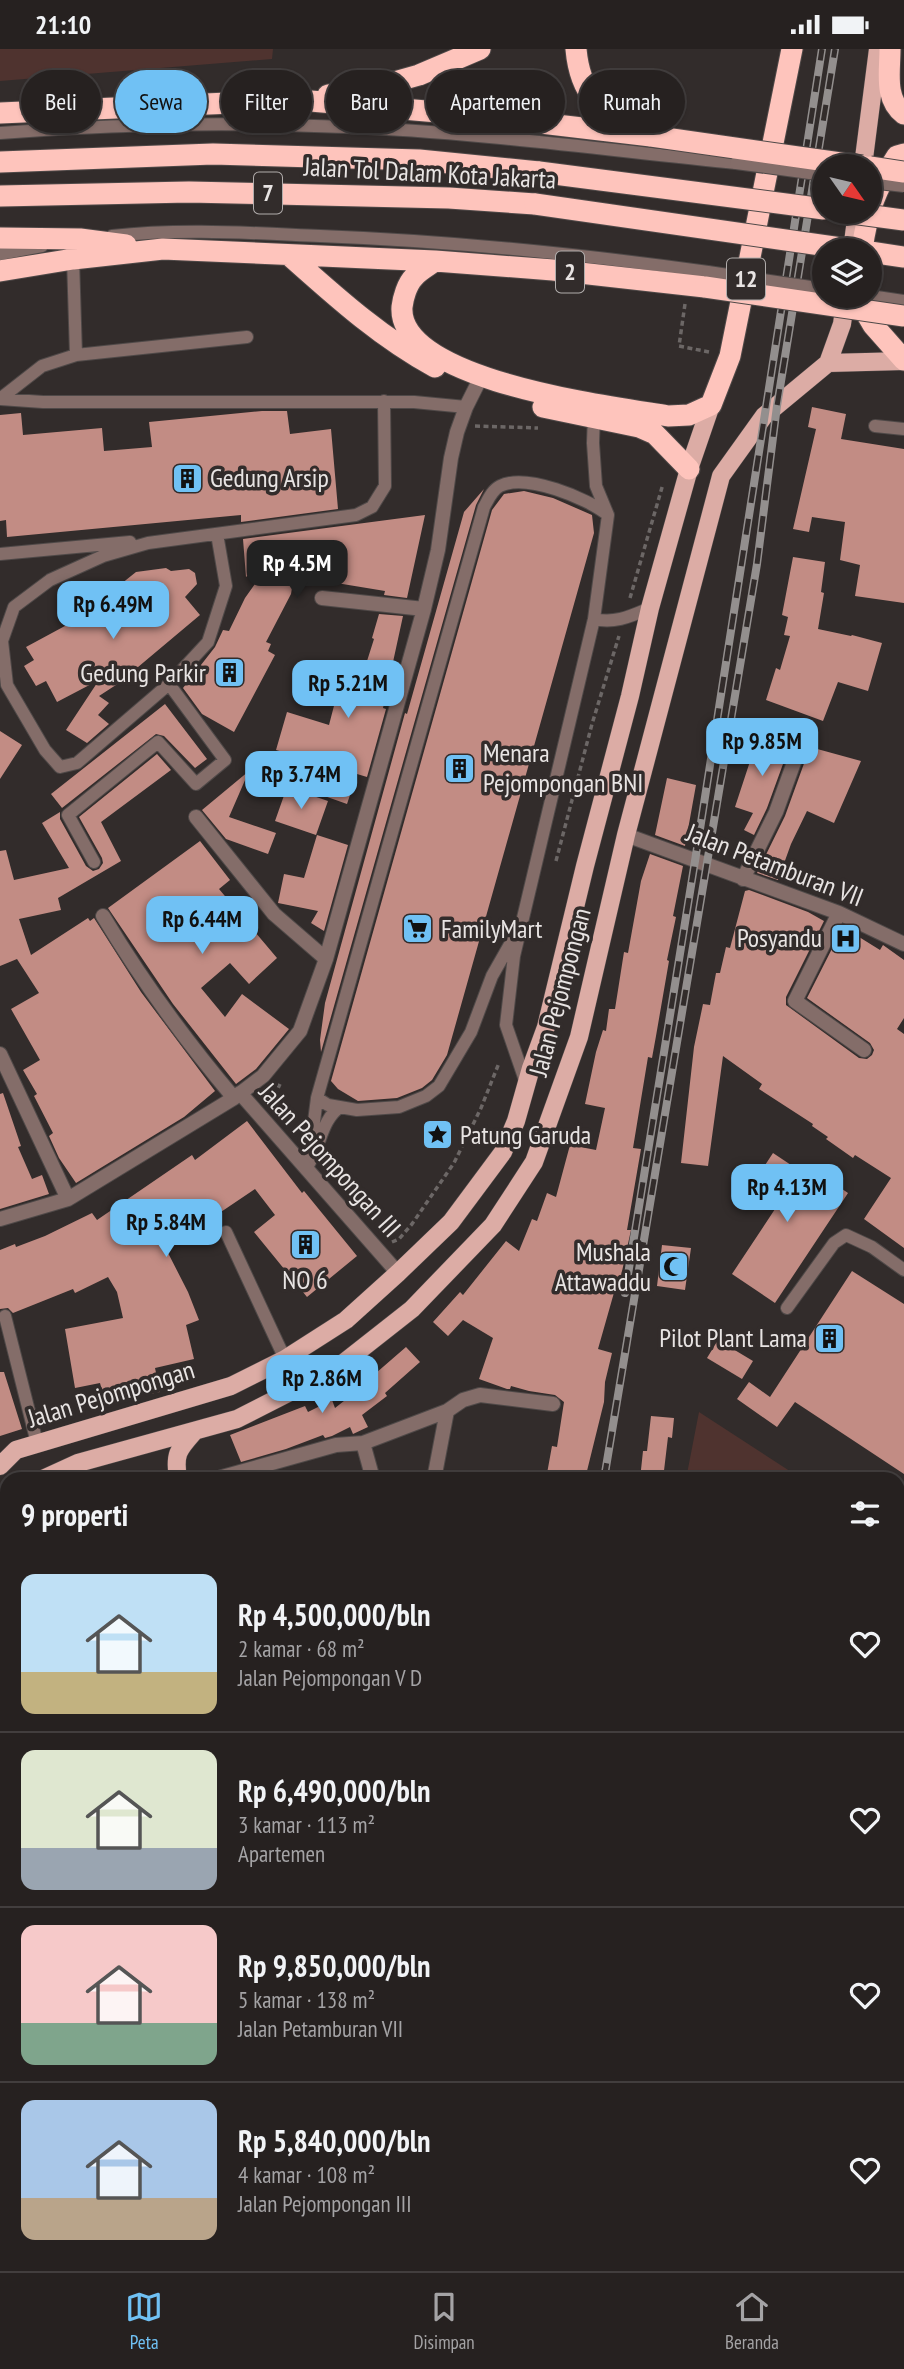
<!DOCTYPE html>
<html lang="id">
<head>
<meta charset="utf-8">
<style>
  :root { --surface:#262120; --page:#322e2d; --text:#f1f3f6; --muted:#a4a3a5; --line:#423e3e; --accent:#70c1f4 }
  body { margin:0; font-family:"PT Sans Narrow",sans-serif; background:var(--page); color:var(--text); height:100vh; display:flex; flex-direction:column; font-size:26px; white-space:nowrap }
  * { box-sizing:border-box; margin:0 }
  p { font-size:23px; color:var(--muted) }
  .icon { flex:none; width:38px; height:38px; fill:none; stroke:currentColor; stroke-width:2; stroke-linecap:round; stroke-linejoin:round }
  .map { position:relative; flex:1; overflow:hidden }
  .drawer { position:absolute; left:0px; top:1423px; width:905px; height:800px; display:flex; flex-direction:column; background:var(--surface); border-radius:21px 21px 0 0; box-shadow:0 2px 5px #0004,0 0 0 2px var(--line) }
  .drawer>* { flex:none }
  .banner { position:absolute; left:21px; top:21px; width:863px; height:63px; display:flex; gap:14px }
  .needle { width:46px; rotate:124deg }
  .buttons { position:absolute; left:812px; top:105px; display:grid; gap:14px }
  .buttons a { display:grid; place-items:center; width:70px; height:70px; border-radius:50%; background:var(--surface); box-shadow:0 2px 5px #0004,0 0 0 2px var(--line); font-size:35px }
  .price { position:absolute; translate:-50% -60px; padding:0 16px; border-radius:14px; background:var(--accent); color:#111; font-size:23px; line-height:46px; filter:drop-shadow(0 2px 4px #0008) }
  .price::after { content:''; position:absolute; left:50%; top:42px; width:21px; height:16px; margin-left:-10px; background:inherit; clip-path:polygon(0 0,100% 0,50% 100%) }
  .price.current { background:#222; color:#fff }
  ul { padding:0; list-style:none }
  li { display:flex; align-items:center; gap:21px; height:175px; padding:0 21px }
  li+li { border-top:2px solid var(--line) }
  li span { display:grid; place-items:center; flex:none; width:196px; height:140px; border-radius:14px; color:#555 }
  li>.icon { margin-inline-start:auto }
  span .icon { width:84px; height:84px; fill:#fffc; stroke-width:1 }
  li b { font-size:30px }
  h2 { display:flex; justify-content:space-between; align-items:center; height:84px; padding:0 21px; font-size:30px }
  .chip { padding:0 24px; border-radius:32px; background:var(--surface); box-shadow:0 2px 5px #0004,0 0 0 2px var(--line); font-size:24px; line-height:63px }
  .chip.current { background:var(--accent); color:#111 }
  .status { display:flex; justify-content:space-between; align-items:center; height:49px; padding:0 35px; background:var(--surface); direction:ltr }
  .status svg { height:19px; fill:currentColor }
  .tab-bar { display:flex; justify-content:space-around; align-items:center; height:98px; border-top:2px solid var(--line); background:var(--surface); font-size:19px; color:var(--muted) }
  .tab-bar a { display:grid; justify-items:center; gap:4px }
  .tab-bar .current { color:var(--accent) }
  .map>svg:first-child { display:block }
  .built { fill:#413533 }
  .green { fill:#4f332f }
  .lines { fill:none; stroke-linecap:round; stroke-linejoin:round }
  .stream { stroke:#2c0403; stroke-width:6 }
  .building { fill:#c28c84 }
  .lane-casing { stroke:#4f4948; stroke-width:14 }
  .street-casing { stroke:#4f4948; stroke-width:16 }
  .secondary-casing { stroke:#4f4948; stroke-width:16 }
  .primary-casing { stroke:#4f4948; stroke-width:19 }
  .highway-casing { stroke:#4f4948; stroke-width:23 }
  .path { stroke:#6c6766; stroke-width:3.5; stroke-dasharray:5 3.5; stroke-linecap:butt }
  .lane { stroke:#846d69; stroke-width:12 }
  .street { stroke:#846d69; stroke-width:14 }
  .secondary { stroke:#b6908b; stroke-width:14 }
  .primary { stroke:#dcaca5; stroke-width:18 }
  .highway { stroke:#fec4bc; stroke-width:21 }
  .rail-casing { stroke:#938f8e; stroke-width:8 }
  .rail { stroke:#322c2b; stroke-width:5; stroke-dasharray:16; stroke-linecap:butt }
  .lane-bridge-casing { stroke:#4f4948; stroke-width:14; stroke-linecap:butt }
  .highway-bridge-casing { stroke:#4f4948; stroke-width:23; stroke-linecap:butt }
  .lane-bridge { stroke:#846d69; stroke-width:12 }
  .highway-bridge { stroke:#fec4bc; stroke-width:21 }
  .labels { text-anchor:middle; stroke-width:7; stroke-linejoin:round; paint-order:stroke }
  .shield { fill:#322c2b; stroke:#b1adac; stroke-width:2 }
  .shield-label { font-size:24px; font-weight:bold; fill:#e8e4e3 }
  .street-label { font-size:26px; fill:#e8e4e3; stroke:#322c2b }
  .poi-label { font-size:26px; fill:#e8e4e3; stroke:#322c2b; text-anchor:start }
</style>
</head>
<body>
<div class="status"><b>21:10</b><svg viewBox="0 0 49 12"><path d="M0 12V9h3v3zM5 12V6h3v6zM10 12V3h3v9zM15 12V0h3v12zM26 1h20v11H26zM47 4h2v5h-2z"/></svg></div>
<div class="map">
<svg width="904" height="2222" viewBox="0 0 904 2222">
  <rect width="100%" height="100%" fill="#322c2b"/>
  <!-- built -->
  <path class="built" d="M232,2216H463L462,2222H234Z"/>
  <!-- green -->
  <path class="green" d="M0,0H273L272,10L0,32Z
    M699,1363L802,1430H686Z
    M898,1492L904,1496V2155L898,2153Z"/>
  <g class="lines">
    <!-- stream -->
    <path class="stream" d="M898,1551L904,1543"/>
  </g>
  <!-- building -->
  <path class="building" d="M812,358L846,365L841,390L904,400V554L855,547L860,516L840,511L845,473L812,468L809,483L793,480L816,380L808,378Z
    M262,362H287L290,385L331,380L338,460L241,473V466L7,488L6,471L0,472V366L21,364L23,386L102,379L104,402L152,398L149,373Z
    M484,440L476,456L321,1003L320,991L325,954L405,664L407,665L464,463Z
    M524,442L553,449L592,466L594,484L447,1006L432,1031L422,1039L397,1049L358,1052L338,1040L331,1032L492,461L504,445Z
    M425,466L407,549L384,546L385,542L294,527L291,545L266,593L271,595L268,602L275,606L234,683L202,665L183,639L215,598L223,581L229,582L245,549L275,507L273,505L246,528L243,490Z
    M793,508L825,513L821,543L824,544L818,580L851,587L852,586L882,594L868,642L838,633L823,672L766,651L776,619L780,621L790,587L784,586L788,568L782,566Z
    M166,519L171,522L189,520L195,524L197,535L185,548L200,566L119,634L99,647L109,654L98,666L109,675L87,694L66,681L99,631L57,653L46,632L36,637L24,617L34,611L26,598L76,571L136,523Z
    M379,565L403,567L383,659L386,660L367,728L357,725L347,755L316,744L326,715L276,701L287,663L329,676L342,626L361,631L374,590L372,589Z
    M165,655L207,710L195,719L164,687L156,685L62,759L51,745Z
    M0,682L22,696L0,730Z
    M759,685L791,693L767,759L754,786L744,781L753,764L735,758Z
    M810,698L861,712L834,774L807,762L791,795L778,831L757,824L785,767Z
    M157,705L171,721L101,773L121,812L58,849L61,861L19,870L31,906L88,869L90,872L94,869L141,943L215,1042L184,1068L76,1134L59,1109L49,1087L53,1084L34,1047L37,1045L23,1021L40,1011L11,960L39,944L17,910L0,917V802L6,801L14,831L69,819L42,774L60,763V770L86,817L93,822L99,820L103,814L102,809L79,768Z
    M249,722L229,768L276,784L268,805L226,790L202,761Z
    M667,729L696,736L685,797L655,786Z
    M287,738L328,752L316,786L275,772Z
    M317,786L348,796L324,882L311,874L318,862L278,854L284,825L304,829Z
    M200,792L230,831L219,840L277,909L249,935L230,914L201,939L225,968L242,945L289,980L256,1020L236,1035L173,955L108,859Z
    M650,805L683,817L673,867L676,868L667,911L669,912L656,987L652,1009L648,1008L633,1099L641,1100L627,1181H631L621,1227L619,1226L598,1300L612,1304L605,1333L604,1353L585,1430H546L552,1397L557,1398L564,1353L555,1346L529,1342L511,1337L510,1340H507L479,1330L493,1289L463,1271L448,1287L433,1273L460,1243L463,1246L506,1192L519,1202L532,1170L537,1172L547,1144L556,1148L570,1096L596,1101L605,1059L585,1055L596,1003L603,981L606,982L609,960H615L624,903L628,904L641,832Z
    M749,841L808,863L824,872L786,948V956L859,1009L867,1010L872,1006L874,1001L870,994L807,949L843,878L880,901L883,896L904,911V969L897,980L904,985V1199L864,1170L891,1129L855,1106L853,1109L826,1090L828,1088L812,1077L813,1075L759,1040L762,1035L723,1007L708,1117L681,1114L694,998L703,955L710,956L716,924H720L726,898L730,899L745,842Z
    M3,1044L21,1097L18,1098L32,1130L42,1126L49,1145L0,1160V1045Z
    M247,1072L302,1144L304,1142L357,1207L307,1248L254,1183L275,1166L255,1140L166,1200L188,1243L199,1271L186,1276L194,1310L155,1319L160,1343L138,1347L137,1337L103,1345L100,1334L75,1339L65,1280L123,1269L117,1243L108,1228L75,1244L73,1240L13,1264L8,1259L0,1260V1201L15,1195L16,1198L45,1187L92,1164L97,1171L192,1106L195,1111Z
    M773,1104L800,1122L805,1115L848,1144L775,1254L732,1225L775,1160L748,1142Z
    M662,1196L691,1199L685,1241L657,1237Z
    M852,1222L904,1255V1425L795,1353L777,1378L737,1350L749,1333L770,1348Z
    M718,1291L753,1312L742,1330L707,1309Z
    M406,1298L420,1313L385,1344L387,1347L362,1366L368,1378L353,1385L350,1378L332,1387L325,1389L323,1386L286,1400L241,1413L230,1386L305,1357L308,1363L332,1351L335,1359L377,1326L376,1324Z
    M0,1323H4L22,1380L0,1387Z
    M651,1367L674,1369L672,1389L668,1388L663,1430H640L643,1402H647Z"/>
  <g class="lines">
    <defs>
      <path id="lane" d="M0,84C115,75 230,73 345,78C476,83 606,101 736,114
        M112,187C181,179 250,184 320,187C449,192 579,205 708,223
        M0,205L42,197
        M870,247L904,252
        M76,306L247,288
        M1,349L42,317L76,306L73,210
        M0,350L43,353H414L466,358
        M875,377L904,380
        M217,485L226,537L208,593L169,635L77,714L60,718L45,701L7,636L2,592L14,558L50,531L103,507L148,494L356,466L372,458L385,437L384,352
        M0,505L130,493
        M594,570C615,575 631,567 650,559
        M94,813L68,766L158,693L196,735L225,711L169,635
        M526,1034L506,976L514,907L594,570L608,466L596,437L593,394L594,365
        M317,1049L328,1056L357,1061L399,1058L426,1047L439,1037L471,983L492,927L513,890
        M301,1113L311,1096L317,1049L484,458C488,451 492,441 500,437C526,424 587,449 608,466
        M306,1119C321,1100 320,1072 340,1058
        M226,1183L285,1310
        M787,1259L834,1194L846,1186L872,1198L904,1221
        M5,1267L37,1394
        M898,1705L904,1709
        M898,1799L904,1803"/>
      <path id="street" d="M322,549L424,560
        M196,768L274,865L326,910
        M626,786L839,864L904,895
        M743,830L776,763L801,694
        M839,864L795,952L864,1001
        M103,867C142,932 185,991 234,1049
        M0,1005L68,1150
        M240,1044L398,1224
        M0,1170L68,1150L234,1049L263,1027L300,982L326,910L424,560L438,501L451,409L457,383L466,358L481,328
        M363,1394L373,1430
        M215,1430L336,1396L363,1394L447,1362L463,1351L480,1346L553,1355
        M434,1430L447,1362
        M0,1757L7,1755
        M898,2179L904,2181
        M448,2222L449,2216
        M541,2222L542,2216
        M859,2222L862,2216"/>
      <path id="secondary" d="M49,2222L71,2216"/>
      <path id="primary" d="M863,117L878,0
        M852,201L857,163
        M828,314L842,275L846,247
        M0,1417L16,1401L231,1337L285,1310L346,1271L398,1224L451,1173L503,1103L516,1072L531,1019L546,978L585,817L630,647L650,559L689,420L711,356
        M43,1430L78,1414L237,1370L337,1319L412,1260L493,1176L534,1113L579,988L626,786L721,427L764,367L828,314L904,312
        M178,1430C174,1405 178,1401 194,1383
        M0,1605L7,1628
        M156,2216L157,2222
        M188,2216L190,2222"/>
      <path id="highway" d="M576,0C580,46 600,61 638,82
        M890,0C890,23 884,50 904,65
        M328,46L387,35L419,26L480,0
        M0,64L299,51L472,66L651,87
        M0,113L213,105L419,111L539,123
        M0,147L189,143L449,149L535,155
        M0,189L80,190L126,196
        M862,201C867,163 876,139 897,107L904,105
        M870,203L904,208
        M290,207C336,248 380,288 435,318
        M435,212C428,217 419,222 414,228C407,235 403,249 402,258C397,332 615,358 668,367L689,366L711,356L730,307L792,0
        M0,222L73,210L163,200L435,212L553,221L705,238
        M856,247L873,276L904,311
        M543,358L639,378L655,385L689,420"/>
    </defs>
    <!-- lane casing -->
    <use href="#lane" class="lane-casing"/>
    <!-- street casing -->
    <use href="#street" class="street-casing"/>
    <!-- secondary casing -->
    <use href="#secondary" class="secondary-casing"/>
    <!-- primary casing -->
    <use href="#primary" class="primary-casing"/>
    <!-- highway casing -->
    <use href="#highway" class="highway-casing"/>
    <!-- path -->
    <path class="path" d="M685,255L679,297L709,303
      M475,377L538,379
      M630,549L663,435
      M556,812L592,675L619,587
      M271,1054L280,1035
      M392,1193L399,1190L412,1175L454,1114L481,1059L499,1014"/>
    <!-- lane -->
    <use href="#lane" class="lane"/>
    <!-- street -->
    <use href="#street" class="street"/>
    <!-- secondary -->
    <use href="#secondary" class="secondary"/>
    <!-- primary -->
    <use href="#primary" class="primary"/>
    <!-- highway -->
    <use href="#highway" class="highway"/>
    <defs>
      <path id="rail" d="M625,1244L695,812L822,0
        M604,1430L757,515L777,357L835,0
        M465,2222L466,2216
        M477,2222V2216"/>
    </defs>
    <!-- rail casing -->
    <use href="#rail" class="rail-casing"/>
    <!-- rail -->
    <use href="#rail" class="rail"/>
    <defs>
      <path id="lane-bridge" d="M736,114L824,126
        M870,133L904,137
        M708,223L824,240"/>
      <path id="highway-bridge" d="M651,87L862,117
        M870,118L904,123
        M539,123L824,160
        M535,155L855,201
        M844,163L904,171
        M705,238L904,267"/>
    </defs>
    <!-- lane-bridge casing -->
    <use href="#lane-bridge" class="lane-bridge-casing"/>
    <!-- highway-bridge casing -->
    <use href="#highway-bridge" class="highway-bridge-casing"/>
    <!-- lane-bridge -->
    <use href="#lane-bridge" class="lane-bridge"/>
    <!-- highway-bridge -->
    <use href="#highway-bridge" class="highway-bridge"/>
  </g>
  <!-- icons -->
  <defs>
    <symbol id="building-square" viewBox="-11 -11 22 22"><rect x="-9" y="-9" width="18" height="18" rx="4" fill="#70c1f4" stroke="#322c2b"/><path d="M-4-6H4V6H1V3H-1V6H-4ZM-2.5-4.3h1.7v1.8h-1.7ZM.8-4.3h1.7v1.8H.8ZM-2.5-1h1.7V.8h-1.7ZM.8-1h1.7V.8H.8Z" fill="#111"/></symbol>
    <symbol id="supermarket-square" viewBox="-11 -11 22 22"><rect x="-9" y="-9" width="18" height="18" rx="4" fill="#70c1f4" stroke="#322c2b"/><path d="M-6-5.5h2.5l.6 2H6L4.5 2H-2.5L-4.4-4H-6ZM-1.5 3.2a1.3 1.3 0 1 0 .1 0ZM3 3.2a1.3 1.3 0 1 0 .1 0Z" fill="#111"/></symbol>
    <symbol id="hospital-square" viewBox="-11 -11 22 22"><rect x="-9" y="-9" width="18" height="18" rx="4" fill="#70c1f4" stroke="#322c2b"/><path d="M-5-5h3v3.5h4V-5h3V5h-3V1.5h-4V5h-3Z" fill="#111"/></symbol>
    <symbol id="sight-square" viewBox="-11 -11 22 22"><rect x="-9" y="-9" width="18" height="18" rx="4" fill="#70c1f4" stroke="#322c2b"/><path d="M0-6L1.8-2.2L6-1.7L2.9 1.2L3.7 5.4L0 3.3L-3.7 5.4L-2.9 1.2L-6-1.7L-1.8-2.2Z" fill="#111"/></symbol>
    <symbol id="mosque-square" viewBox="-11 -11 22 22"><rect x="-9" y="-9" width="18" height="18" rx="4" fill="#70c1f4" stroke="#322c2b"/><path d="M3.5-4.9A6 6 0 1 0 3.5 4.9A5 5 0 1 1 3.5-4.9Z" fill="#111"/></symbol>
  </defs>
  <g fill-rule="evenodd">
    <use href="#building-square" x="170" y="412" width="35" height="35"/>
    <use href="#building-square" x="212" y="606" width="35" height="35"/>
    <use href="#building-square" x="442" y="702" width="35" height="35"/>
    <use href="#supermarket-square" x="400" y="862" width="35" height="35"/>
    <use href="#hospital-square" x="828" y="872" width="35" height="35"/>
    <use href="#sight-square" x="420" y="1068" width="35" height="35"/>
    <use href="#building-square" x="288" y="1178" width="35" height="35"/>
    <use href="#mosque-square" x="656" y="1200" width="35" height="35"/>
    <use href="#building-square" x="812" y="1272" width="35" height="35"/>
  </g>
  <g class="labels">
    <!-- shield labels -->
    <g class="shield">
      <rect x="254" y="123.5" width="28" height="41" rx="5"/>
      <rect x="556" y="202.5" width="28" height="41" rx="5"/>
      <rect x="727" y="209.5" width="38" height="41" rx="5"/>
    </g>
    <g class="shield-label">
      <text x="268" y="152">7</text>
      <text x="570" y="231">2</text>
      <text x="746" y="238">12</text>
    </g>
    <!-- street labels -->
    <g class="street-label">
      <text transform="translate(430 124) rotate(3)" y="9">Jalan Tol Dalam Kota Jakarta</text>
      <text transform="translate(775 816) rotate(21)" y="9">Jalan Petamburan VII</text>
      <text transform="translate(560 943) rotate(-75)" y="9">Jalan Pejompongan</text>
      <text transform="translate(330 1111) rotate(48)" y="9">Jalan Pejompongan III</text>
      <text transform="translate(111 1345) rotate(-17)" y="9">Jalan Pejompongan</text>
    </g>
    <!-- poi labels -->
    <g class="poi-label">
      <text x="210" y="438">Gedung Arsip</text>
      <text x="206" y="633" text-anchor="end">Gedung Parkir</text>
      <text x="483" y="713">Menara<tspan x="483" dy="30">Pejompongan BNI</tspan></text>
      <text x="441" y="889">FamilyMart</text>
      <text x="822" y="898" text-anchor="end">Posyandu</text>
      <text x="460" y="1095">Patung Garuda</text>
      <text x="651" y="1212" text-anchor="end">Mushala<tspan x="651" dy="30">Attawaddu</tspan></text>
      <text x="305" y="1240" text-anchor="middle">NO 6</text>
      <text x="807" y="1298" text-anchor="end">Pilot Plant Lama</text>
    </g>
  </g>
</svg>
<div class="buttons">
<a><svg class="needle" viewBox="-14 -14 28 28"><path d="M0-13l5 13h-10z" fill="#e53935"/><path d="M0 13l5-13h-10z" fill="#a4a3a5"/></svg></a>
<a><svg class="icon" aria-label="layers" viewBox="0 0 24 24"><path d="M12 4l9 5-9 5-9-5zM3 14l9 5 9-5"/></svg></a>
</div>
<b class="price current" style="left:297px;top:551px">Rp 4.5M</b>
<b class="price" style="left:113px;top:592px">Rp 6.49M</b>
<b class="price" style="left:348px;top:671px">Rp 5.21M</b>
<b class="price" style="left:762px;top:729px">Rp 9.85M</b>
<b class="price" style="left:301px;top:762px">Rp 3.74M</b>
<b class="price" style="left:202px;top:907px">Rp 6.44M</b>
<b class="price" style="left:787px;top:1175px">Rp 4.13M</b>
<b class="price" style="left:166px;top:1210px">Rp 5.84M</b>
<b class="price" style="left:322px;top:1366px">Rp 2.86M</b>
<div class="banner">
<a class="chip">Beli</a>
<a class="chip current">Sewa</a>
<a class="chip">Filter</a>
<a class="chip">Baru</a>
<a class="chip">Apartemen</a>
<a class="chip">Rumah</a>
</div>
<section class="drawer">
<h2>9 properti<svg class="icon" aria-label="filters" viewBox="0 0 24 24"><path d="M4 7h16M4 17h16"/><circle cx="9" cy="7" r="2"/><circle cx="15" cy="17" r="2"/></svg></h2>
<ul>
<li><span style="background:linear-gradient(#bfe0f5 70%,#c2b280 0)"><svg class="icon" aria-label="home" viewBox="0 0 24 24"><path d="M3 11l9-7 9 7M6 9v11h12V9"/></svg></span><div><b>Rp 4,500,000/bln</b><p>2 kamar · 68 m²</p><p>Jalan Pejompongan V D</p></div><svg class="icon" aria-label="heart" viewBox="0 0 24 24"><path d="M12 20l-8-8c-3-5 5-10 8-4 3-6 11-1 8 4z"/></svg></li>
<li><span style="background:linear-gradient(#dfe7d0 70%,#9aa5b1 0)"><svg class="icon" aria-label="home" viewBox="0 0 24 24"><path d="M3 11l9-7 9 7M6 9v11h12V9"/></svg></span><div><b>Rp 6,490,000/bln</b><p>3 kamar · 113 m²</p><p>Apartemen</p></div><svg class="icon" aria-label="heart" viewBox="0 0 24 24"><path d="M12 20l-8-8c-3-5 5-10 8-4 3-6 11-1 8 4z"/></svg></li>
<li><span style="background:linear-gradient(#f6c9c9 70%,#7fa58c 0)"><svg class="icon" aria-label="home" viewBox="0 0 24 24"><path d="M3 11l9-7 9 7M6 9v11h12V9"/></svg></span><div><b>Rp 9,850,000/bln</b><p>5 kamar · 138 m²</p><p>Jalan Petamburan VII</p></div><svg class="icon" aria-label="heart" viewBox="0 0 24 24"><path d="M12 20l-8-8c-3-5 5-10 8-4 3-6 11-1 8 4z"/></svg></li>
<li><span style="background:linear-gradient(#a9c7e8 70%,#b9a48a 0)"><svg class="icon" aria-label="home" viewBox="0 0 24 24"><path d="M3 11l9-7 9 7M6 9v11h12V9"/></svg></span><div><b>Rp 5,840,000/bln</b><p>4 kamar · 108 m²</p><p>Jalan Pejompongan III</p></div><svg class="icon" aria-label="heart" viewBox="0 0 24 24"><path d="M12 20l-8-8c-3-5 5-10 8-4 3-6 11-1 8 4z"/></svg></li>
</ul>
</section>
</div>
<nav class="tab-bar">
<a class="current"><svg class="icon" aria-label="map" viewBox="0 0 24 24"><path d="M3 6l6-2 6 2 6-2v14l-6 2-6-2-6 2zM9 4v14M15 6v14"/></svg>Peta</a>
<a><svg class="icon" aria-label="saved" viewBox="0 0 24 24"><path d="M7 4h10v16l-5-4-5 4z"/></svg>Disimpan</a>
<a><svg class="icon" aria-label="home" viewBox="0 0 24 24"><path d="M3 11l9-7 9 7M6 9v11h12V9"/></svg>Beranda</a>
</nav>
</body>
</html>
